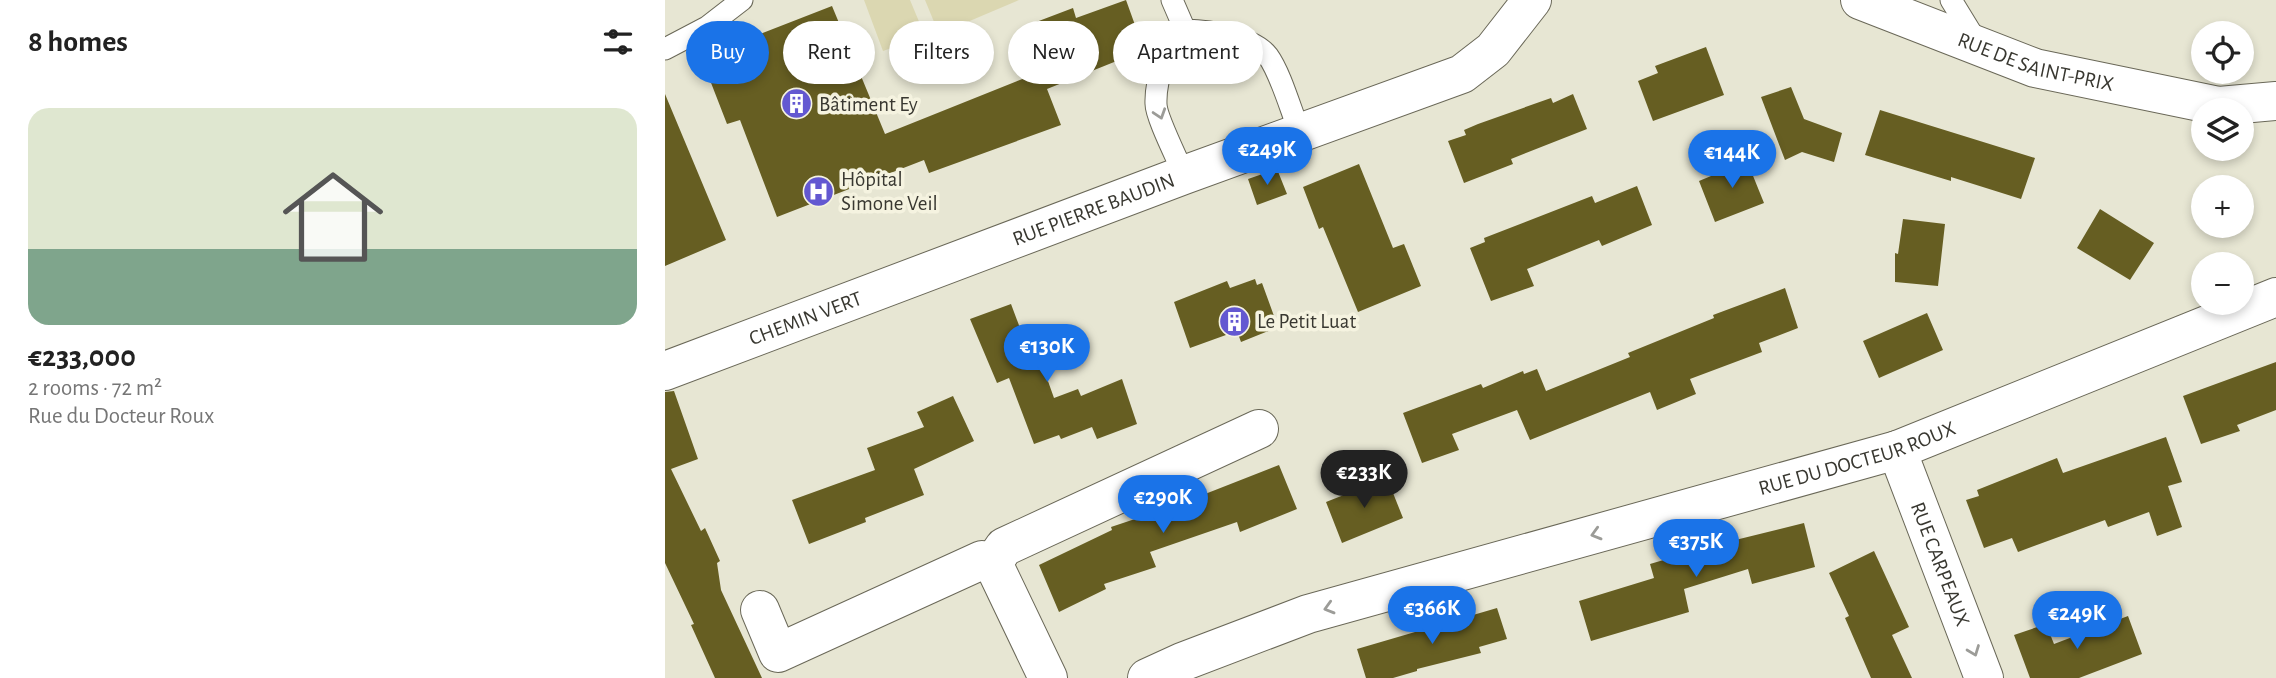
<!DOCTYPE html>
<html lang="en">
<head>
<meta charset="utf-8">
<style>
  :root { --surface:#fff; --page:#f6f6f6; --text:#222; --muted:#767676; --line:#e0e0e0; --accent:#1a73e8 }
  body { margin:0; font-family:"Alegreya Sans",sans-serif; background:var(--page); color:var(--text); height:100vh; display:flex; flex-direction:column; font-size:26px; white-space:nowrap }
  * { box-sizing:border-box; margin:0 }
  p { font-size:23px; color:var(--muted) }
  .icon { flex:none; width:38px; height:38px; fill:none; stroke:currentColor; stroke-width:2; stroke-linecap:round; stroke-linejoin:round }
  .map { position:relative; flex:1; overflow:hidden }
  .side { display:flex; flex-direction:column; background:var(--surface); width:665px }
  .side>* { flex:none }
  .top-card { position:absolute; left:21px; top:21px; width:665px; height:63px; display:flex; gap:14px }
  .fabs { position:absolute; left:1526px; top:21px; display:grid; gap:14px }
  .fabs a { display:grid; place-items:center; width:63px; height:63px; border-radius:50%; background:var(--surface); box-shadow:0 4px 10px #0003; font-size:35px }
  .price { position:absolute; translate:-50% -60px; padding:0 16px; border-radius:24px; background:var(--accent); color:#fff; font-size:23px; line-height:46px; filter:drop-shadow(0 2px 4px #0008) }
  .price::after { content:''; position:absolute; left:50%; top:42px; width:21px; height:16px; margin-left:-10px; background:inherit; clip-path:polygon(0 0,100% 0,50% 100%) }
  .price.active { background:#222; color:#fff }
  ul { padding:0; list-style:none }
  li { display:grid; align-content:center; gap:14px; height:371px; padding:0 28px }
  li+li { border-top:2px solid var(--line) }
  li span { display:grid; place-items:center; height:217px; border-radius:21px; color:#555 }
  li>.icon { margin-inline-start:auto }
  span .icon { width:126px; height:126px; fill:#fffc; stroke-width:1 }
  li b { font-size:30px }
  h2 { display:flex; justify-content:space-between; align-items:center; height:84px; padding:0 28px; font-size:30px }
  .pill { padding:0 24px; border-radius:32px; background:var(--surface); box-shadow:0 4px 10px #0003; font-size:24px; line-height:63px }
  .pill.active { background:var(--accent); color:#fff }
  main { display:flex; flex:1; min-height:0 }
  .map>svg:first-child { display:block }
  .green { fill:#dbd7b1 }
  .building { fill:#665e22 }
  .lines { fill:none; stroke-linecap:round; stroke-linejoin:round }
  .service-casing { stroke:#6a6858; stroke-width:23 }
  .minor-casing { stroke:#6a6858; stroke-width:40 }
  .tertiary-casing { stroke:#6a6858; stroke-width:40 }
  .service { stroke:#fff; stroke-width:21 }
  .minor { stroke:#fff; stroke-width:38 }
  .tertiary { stroke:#fff; stroke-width:38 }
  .oneway { stroke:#9c9c98 }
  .labels { text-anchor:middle; stroke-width:7; stroke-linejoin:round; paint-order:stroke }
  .street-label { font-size:21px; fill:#393831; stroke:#f5f3e0 }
  .poi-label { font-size:21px; fill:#393831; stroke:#f5f3e0; text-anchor:start }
</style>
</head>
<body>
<main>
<section class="side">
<h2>8 homes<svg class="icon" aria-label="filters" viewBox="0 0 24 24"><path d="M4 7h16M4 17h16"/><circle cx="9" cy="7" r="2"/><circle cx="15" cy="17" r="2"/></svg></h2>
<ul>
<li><span style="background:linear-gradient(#dfe7d0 65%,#7fa58c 0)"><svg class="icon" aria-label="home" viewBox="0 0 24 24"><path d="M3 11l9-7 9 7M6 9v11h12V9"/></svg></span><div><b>€233,000</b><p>2 rooms · 72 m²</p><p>Rue du Docteur Roux</p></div></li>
</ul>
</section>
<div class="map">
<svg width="1611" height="678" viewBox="0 0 1611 678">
  <rect width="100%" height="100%" fill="#e7e6d3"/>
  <!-- green -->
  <path class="green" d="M199,0H245L260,36L218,51Z
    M260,0H354L274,34Z"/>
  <!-- building -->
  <path class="building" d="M461,0L479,50L382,89L396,125L264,173L259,160L112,217L75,120L62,124L36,57L167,6L220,134L375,72L358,27L408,8L411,18Z
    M1041,47L1059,95L988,121L973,81L993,73L990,66Z
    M1126,87L1139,119L1177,133L1169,162L1137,152L1120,160L1096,97Z
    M0,94L61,240L0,266Z
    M908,94L922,129L846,159L848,164L799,183L783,141L801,135L799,130L813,124L886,98L888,103Z
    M1215,110L1370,158L1356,199L1286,177V181L1200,155Z
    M1080,156L1099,203L1050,222L1034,181L1058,171L1056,165Z
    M694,164L728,248L739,244L756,286L693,312L658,227L654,229L638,187Z
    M612,169L622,194L592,205L583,179Z
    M972,186L987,225L937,246L934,240L862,269L869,286L826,301L805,248L820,242L819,238L927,196L930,203Z
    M1435,209L1489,243L1465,280L1412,248Z
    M1238,219L1280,224L1273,286L1230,282V253L1233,254Z
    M590,279L592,285L597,283L613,327L576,342L572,331L525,348L509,302L562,281L565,288Z
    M1120,288L1133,328L1094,343L1097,352L1025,379L1031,394L992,410L985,392L865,440L852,410L787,434L794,450L757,463L738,413L816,384L818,388L858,371L859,374L872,369L881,391L965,357L963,353L1049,318L1048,315Z
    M346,304L355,328L363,325L389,398L413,389L416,396L457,379L472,424L432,439L427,427L396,439L394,435L369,444L344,378L332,383L305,319Z
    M1262,313L1278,350L1214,378L1198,341Z
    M1611,362V410L1572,425L1575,431L1536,444L1518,396Z
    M9,391L33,459L6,469L36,531L40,528L55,561L52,563L56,590L97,678H50L26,625L29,624L0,563V392Z
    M288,396L309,441L249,469L259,495L200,518L201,522L144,544L127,500L210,470L202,448L259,427L252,412Z
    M1501,437L1517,482L1503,486L1517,527L1492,536L1484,512L1443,527L1440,520L1353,552L1347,538L1319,548L1301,500L1314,496L1312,490L1392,458L1398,473Z
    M614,465L632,509L575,532L572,522L485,552L491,567L439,584L441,589L394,612L374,565L447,530L446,527L512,505Z
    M722,478L738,518L677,543L661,502Z
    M1139,523L1150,567L1087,584L1083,569L1019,589L1024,612L926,641L914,601L989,578L985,564L1046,546Z
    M1209,551L1244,627L1227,635L1247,678H1206L1180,618L1184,616L1164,573Z
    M832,608L842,639L814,647L816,653L752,669V671L728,678H701L692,649Z
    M1463,616L1477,654L1414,678H1365L1349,635L1381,624L1389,644Z"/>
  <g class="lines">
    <defs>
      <path id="service" d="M507,0L520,30
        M1286,0L1313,44
        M520,30C544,31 588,36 603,56C616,74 626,111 635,133
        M0,49L42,27L77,0
        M519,175C513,160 491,117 491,104C490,75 503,51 520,30"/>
      <g id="minor">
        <path id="s1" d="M0,371L519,175L797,74L828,50L867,0"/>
        <path id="s2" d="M1232,450L1319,678"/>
        <path d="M328,563L339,547L594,429"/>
        <path d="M328,563L383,678"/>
        <path d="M95,610L113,653L317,560L328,563"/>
        <path id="s3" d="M482,678L517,662L643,614L1232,450L1611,297"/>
      </g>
      <g id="tertiary">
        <path id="s4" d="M1195,0L1370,68L1554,106L1566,110"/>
        <path d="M1554,106L1611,101"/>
      </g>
    </defs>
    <!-- service casing -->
    <use href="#service" class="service-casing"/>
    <!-- minor casing -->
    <use href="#minor" class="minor-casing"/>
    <!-- tertiary casing -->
    <use href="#tertiary" class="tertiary-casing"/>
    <!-- service -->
    <use href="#service" class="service"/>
    <!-- minor -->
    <use href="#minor" class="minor"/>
    <!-- tertiary -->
    <use href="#tertiary" class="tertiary"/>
  </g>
  <!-- one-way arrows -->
  <defs><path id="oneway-chevron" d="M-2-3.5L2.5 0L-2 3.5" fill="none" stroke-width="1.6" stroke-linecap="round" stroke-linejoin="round" transform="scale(1.75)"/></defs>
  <g class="oneway">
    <use href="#oneway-chevron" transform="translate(495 114) rotate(72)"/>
    <use href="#oneway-chevron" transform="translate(931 534) rotate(164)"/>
    <use href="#oneway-chevron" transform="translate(664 608) rotate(164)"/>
    <use href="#oneway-chevron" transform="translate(1309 651) rotate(69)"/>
  </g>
  <!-- icons -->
  <defs>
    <symbol id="building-disc" viewBox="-11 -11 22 22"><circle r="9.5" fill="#6358d1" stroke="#f5f3e0"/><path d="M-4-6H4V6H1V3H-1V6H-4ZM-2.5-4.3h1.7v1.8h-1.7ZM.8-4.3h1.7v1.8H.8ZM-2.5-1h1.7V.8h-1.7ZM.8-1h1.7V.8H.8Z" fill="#fff"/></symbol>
    <symbol id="hospital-disc" viewBox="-11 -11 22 22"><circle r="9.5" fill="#6358d1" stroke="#f5f3e0"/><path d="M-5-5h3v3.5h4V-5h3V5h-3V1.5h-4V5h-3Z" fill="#fff"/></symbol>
  </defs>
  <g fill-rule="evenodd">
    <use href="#building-disc" x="114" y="86" width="35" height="35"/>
    <use href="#hospital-disc" x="136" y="174" width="35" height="35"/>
    <use href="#building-disc" x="552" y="304" width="35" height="35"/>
  </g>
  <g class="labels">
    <!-- street labels -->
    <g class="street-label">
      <text dy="7" stroke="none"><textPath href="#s4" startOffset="187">RUE DE SAINT-PRIX</textPath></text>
      <text dy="7" stroke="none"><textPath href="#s1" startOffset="458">RUE PIERRE BAUDIN</textPath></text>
      <text dy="7" stroke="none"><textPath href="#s1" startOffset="150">CHEMIN VERT</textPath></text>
      <text dy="7" stroke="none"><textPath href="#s3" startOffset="744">RUE DU DOCTEUR ROUX</textPath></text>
      <text dy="7" stroke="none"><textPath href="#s2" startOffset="122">RUE CARPEAUX</textPath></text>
    </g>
    <!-- poi labels -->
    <g class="poi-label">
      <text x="154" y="111">Bâtiment Ey</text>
      <text x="176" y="186">Hôpital<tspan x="176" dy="24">Simone Veil</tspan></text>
      <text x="592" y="328">Le Petit Luat</text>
    </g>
  </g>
</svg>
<div class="fabs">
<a><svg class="icon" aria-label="locate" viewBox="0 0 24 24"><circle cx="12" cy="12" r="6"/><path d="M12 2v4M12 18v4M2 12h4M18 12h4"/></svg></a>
<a><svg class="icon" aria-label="layers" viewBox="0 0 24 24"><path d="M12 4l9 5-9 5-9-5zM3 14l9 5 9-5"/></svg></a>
<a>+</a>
<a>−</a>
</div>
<b class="price" style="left:602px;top:187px">€249K</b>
<b class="price" style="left:1067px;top:190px">€144K</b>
<b class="price" style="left:382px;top:384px">€130K</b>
<b class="price active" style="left:699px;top:510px">€233K</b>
<b class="price" style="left:498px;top:535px">€290K</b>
<b class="price" style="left:1031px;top:579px">€375K</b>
<b class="price" style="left:767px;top:646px">€366K</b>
<b class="price" style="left:1412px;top:651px">€249K</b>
<div class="top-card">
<a class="pill active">Buy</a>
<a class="pill">Rent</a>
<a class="pill">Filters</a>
<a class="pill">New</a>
<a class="pill">Apartment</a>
</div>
</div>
</main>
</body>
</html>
